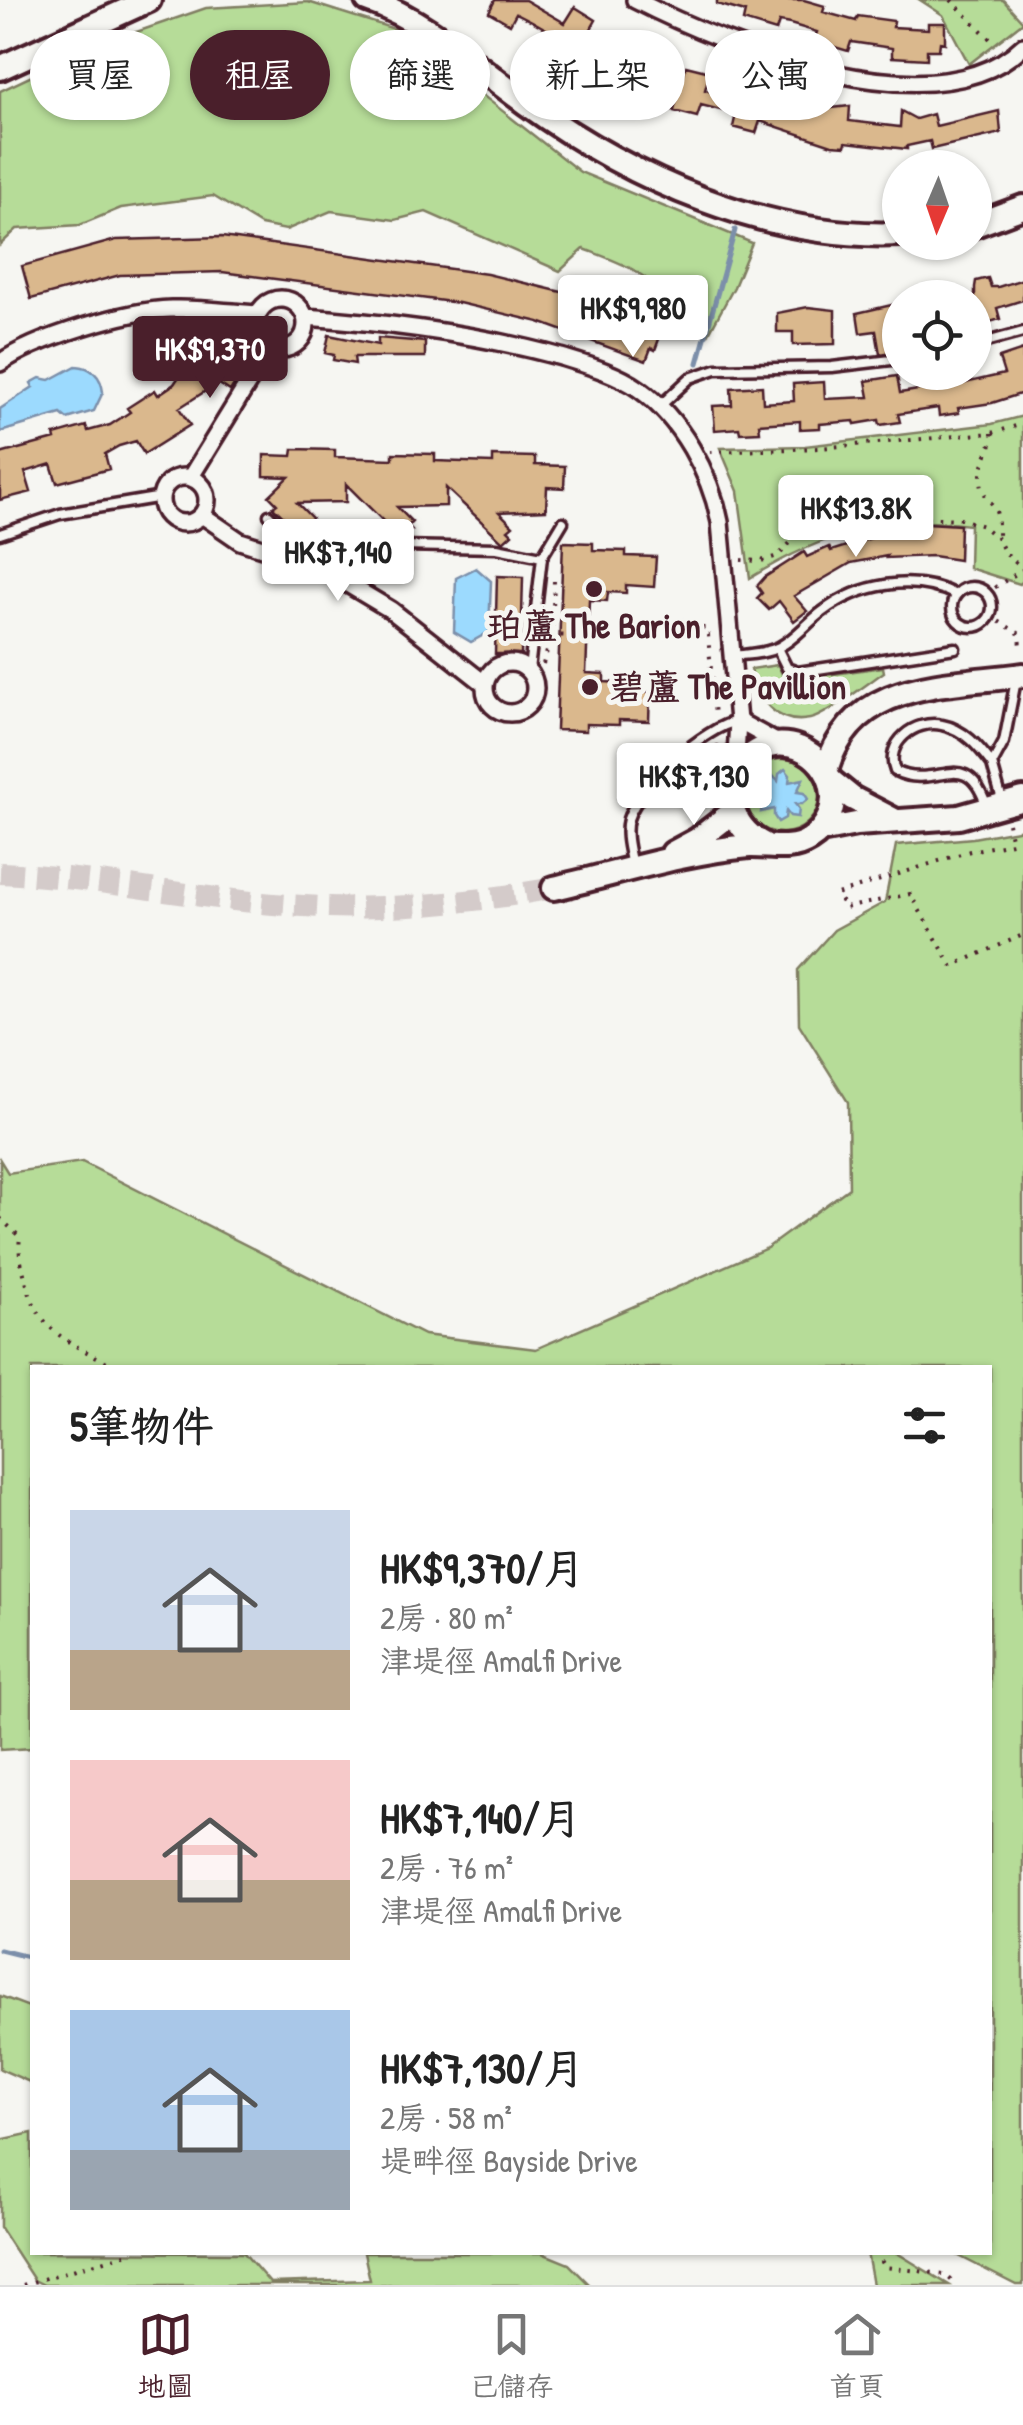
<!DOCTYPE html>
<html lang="zh-TW">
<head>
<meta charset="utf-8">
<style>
  :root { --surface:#fff; --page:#f2f2f2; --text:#222; --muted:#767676; --line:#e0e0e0; --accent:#4a1f2b }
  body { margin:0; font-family:"Patrick Hand","LXGW WenKai TC",sans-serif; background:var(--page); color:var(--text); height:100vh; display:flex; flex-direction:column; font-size:38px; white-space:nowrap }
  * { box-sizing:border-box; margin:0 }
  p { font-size:32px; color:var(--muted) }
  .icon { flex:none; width:55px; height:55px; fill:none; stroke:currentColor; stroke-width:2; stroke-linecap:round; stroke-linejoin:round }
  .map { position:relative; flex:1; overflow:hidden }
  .details { position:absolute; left:30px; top:1365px; width:962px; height:890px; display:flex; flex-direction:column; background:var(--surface); border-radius:0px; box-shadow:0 2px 8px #0004 }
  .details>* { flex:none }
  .hud { position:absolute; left:30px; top:30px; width:965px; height:90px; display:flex; gap:20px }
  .needle { width:65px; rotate:182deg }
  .fabs { position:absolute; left:882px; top:150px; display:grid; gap:20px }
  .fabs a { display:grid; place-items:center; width:110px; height:110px; border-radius:50%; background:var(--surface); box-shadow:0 2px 8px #0004; font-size:50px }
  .price { position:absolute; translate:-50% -85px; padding:0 22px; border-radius:10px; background:#fff; color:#222; font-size:32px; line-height:65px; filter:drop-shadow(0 2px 5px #0008) }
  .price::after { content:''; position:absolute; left:50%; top:60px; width:30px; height:22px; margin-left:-15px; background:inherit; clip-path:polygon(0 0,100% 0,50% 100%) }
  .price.on { background:var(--accent); color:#fff }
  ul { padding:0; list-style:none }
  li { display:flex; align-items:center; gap:30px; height:250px; padding:0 40px }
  li span { display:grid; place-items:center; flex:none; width:280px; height:200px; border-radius:0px; color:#555 }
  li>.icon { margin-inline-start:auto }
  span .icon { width:120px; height:120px; fill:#fffc; stroke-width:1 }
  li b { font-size:42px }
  h2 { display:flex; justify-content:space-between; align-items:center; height:120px; padding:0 40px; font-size:42px }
  .pill { padding:0 35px; border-radius:45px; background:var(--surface); box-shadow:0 2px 8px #0004; font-size:35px; line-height:90px }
  .pill.on { background:var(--accent); color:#fff }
  .tabs { display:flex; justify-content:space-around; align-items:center; height:140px; border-top:2px solid var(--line); background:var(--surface); font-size:28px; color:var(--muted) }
  .tabs a { display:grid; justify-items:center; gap:5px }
  .tabs .on { color:var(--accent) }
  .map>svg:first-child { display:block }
  .green { fill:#b6dc98; stroke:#807e62; stroke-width:2.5 }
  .water { fill:#9cdafe; stroke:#7b8faa; stroke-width:2.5 }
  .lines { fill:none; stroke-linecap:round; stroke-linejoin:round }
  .stream { stroke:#7b8faa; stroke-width:5 }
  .building { fill:#dab88d; stroke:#4a1f2b; stroke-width:2.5 }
  .secondary-tunnel { stroke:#d4cbca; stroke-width:22; stroke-dasharray:22 11; stroke-linecap:butt }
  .lane-casing { stroke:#4a1f2b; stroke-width:15 }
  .street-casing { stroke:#4a1f2b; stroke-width:22 }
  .secondary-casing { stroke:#4a1f2b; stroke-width:30 }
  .path { stroke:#4a1f2b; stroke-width:4; stroke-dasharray:2.5 8; stroke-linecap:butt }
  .lane { stroke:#f6f6f2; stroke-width:8 }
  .street { stroke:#f6f6f2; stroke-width:15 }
  .secondary { stroke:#f6f6f2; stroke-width:22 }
  .poi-dot { fill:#4a1f2b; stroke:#f6f6f2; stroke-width:4 }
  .labels { text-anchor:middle; stroke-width:10; stroke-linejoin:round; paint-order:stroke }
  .poi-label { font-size:35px; font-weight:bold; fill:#4a1f2b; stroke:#f6f6f2 }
</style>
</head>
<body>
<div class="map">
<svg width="1023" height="2285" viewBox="0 0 1023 2285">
  <rect width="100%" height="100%" fill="#f6f6f2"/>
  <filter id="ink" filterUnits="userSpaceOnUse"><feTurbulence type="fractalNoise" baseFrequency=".01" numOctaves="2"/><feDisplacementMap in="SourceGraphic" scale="20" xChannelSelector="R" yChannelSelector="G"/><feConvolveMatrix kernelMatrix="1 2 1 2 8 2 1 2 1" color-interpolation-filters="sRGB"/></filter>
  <g filter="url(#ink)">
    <!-- green -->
    <path class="green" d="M920,0H1003L1023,22L969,64L943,15Z
      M308,2L401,31L580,172L752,243L734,287L709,333L698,306L667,301C646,270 618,262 584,249L560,271L426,212L395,220L331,211L286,230L261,225L213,196L121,208L80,225L17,229L0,245V91L93,47L206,8Z
      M1023,416V581L1020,584L969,568L970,525C884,514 822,534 750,578L738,491L720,448L805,446L992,424Z
      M778,665L782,674L799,679L883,667L884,672C868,683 826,716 810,719C776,726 756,698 751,669Z
      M745 796a37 37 0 1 1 74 0a37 37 0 1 1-74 0Z
      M1023,829V2285H1016L953,2253L990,2252V1368H32V1748L0,1750V1160L8,1173L82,1162L424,1335L536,1349L767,1248L849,1188L848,1102L799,1024L798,970L834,930L885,902L896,845L973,838Z
      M0,1996L32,2008V2083L0,2069Z
      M32,2133V2252L244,2253L270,2283L370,2280L364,2253H542L569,2264L590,2285H44L34,2280L0,2228V2140Z
      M867,2253H897L949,2285H873Z"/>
    <!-- water -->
    <path class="water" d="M76,366C92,367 101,376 103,392L94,411L67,419L61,414L0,432V409L33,387L31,383L40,378L50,380Z
      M476,568L491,581L489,632L471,642L454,632L456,578Z
      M785,769L790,775L789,782L803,779L797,792L804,793L808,799L802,804H795L799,809L798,817L790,816L786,811L785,818L778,822L774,816V809L761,812L762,805L767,800L760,799L755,793L761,788H768L764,782L765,775L773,776L778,781L779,774Z"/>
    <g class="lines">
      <!-- stream -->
      <path class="stream" d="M698,363L735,230
        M0,1950L32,1958"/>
    </g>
    <!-- building -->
    <path class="building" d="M495,0H525L565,23L575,7L596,20L587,36L602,45L618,54L627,38L649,50L639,66L660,78L681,84L686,66L710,72L705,90L740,100L745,82L768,88L765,102L816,114L818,102L832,108L850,106L849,121L900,127L901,111L916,119L933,114L936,126L999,111L1001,133L932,149L930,141L907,146V149L846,142L845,146L832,145L760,121L756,133L733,127L736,114L701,105L697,117L674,111L677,98L653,92L631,79L625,91L604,78L610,67L579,49L572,60L551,48L558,36L532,21L516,13L510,24L489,12Z
      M717,0H804L825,6L823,12L856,21L858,16L894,21L893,27L928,29V23H945V43L940,42L939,50H927V59L892,57V48L851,42L848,51L814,41L817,32L790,24L779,22L776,31L743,21L745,12L717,4Z
      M222,237L487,274L570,294V298L662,331L655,350L651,348L646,361L539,322L459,303L222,272L120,275L31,299L22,266L116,240Z
      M988,278L991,287H998L1023,279V300L997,308L1000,319L987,323L983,311L975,313V287L976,281Z
      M900,303V328L890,329L893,352L880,354L876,331L860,333L857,313Z
      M808,307L835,310V344L793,345V332H777V313Z
      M213,326L238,342L230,355L246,366L230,391L213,380L207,390L179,408L190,425L144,454L136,441L119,446L105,454L109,469L57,483L51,464L25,472L31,492L0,500V454L55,439L54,435L86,426L88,431L110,425L130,412L127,408L155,390L158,395L174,384Z
      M329,335L378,345V338L425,342V357H354L355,364L333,360L334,355L325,353Z
      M1023,350V393L992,403L958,408L959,413L939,416L938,408L898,414L900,422L880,425L879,420L855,424L854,421L820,424V428L800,429V421L759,424L760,432L740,433L739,428L715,430L713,406L732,405L731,388L762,386L763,403L794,401L793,384L824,382L825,399L869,397L866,381L897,376L900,393L930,388L928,372H960L961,384L1004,374L999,358Z
      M293,449L335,450V457L393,459V453L435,454V461L493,463V456L535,457V465L565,466L564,488L547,487L546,510L499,512L513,526L508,530L512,534L503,542L446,488V506L397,507L412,522L408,526L412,530L400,538L346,484V502L297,503L312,518L308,523L311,526L302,535L273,507L277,504L269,496L289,477L264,476V455L292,456Z
      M910,522L960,525L959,560L933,556L886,558L887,556L851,563L794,596L807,611L794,621L779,601L769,610L757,598L762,593L757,586L765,577L804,552L807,557L829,547L831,551L884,534L883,528L911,526Z
      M563,542L593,543V550L626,551V556L656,557L654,587L626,585V593L608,592L607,601L589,600L586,673L604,674V682L622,683V691L650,692L649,721L619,720V725L586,724V731L556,730Z
      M497,576L523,577L521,654H495Z"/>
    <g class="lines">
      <!-- secondary-tunnel -->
      <path class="secondary-tunnel" d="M0,873C102,877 202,901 304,906C388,911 471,903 554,888"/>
      <defs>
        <path id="lane" d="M975,345L1023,332
          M660,406L690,378L716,369L832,367L900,359
          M269,515L292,539L303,544L497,548L542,557L529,670
          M0,534L60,514L162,497
          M542,557L563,522
          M952 607a20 20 0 1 1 40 0a20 20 0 1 1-40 0Z
          M777,648L787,668L798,672L955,648
          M732,656C748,654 765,654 779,647C795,639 807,623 822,612C859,584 913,573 956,595
          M1002,800L992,764L1004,742L1016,680
          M986,804C965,745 937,792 895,771C884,743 915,719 942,725C964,729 979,747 992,764
          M632,866C629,851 624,834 628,819C638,786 706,726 738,721"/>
        <path id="street" d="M635,0C727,47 936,131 1023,46
          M256 324a25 25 0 1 1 50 0a25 25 0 1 1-50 0Z
          M305,317C391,323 478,334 561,357C587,365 616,373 639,389C681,419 710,473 720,522L738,721L735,773
          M0,363C35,338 128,310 171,309C200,308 229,312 258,314
          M161 500a23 23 0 1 1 46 0a23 23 0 1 1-46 0Z
          M190,478L271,346
          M202,515L240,541L316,565L391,610L485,684
          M485 688a25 25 0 1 1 50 0a25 25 0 1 1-50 0Z
          M738,721L778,743"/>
        <path id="secondary" d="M367,0C427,20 475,66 526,103C631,179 767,240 900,234
          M0,68L149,0
          M975,225L1023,207
          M826,770C854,678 945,686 1023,675
          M831,781L852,798L894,820
          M820,831L856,824L959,817L1023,799
          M673,853L697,840L733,812
          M554,888C619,873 684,852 749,846C770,845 790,852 809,840C827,829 836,808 832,788C829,770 816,755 799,748C742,727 699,811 765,845"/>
      </defs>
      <!-- lane casing -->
      <use href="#lane" class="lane-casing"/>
      <!-- street casing -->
      <use href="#street" class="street-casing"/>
      <!-- secondary casing -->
      <use href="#secondary" class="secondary-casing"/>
      <!-- path -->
      <path class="path" d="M951,0L995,44
        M992,433C993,450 980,461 981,479C981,493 987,496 994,507C999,515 998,529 998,539
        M710,452L819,448L992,433L1023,424
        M741,560L761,561L778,556L802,530L892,516L961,519L983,526L998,539L1005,553L1023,569
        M554,581L552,635L617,638L708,635L715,716
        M986,593L1022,570
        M990,616L1020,634L1021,648
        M668,636V628H708
        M543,664L552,635
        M536,689L539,678
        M717,745V766
        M1008,823L1012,843L970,851L837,894L845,908L910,894L952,966L1023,935
        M0,1218L20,1237C18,1251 21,1263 25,1277C38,1334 70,1343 119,1368
        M876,2252L885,2267L944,2274L957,2285
        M23,2285L132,2252"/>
      <!-- lane -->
      <use href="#lane" class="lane"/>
      <!-- street -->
      <use href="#street" class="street"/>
      <!-- secondary -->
      <use href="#secondary" class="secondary"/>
    </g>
  </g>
  <!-- markers -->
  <g class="poi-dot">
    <circle cx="594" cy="589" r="10"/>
    <circle cx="590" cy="687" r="10"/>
  </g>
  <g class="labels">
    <!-- poi labels -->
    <g class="poi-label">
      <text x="594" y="638">珀蘆 The Barion</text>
      <text x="610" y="699" text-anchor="start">碧蘆 The Pavillion</text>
    </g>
  </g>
</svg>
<div class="fabs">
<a><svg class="needle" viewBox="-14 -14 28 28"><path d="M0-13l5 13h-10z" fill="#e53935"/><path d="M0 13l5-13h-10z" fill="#767676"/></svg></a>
<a><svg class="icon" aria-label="locate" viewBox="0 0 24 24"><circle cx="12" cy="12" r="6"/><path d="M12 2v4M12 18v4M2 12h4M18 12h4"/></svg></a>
</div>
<b class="price" style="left:633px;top:360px">HK$9,980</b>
<b class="price on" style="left:210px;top:401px">HK$9,370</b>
<b class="price" style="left:856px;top:560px">HK$13.8K</b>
<b class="price" style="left:338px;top:604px">HK$7,140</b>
<b class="price" style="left:694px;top:828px">HK$7,130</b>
<div class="hud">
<a class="pill">買屋</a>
<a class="pill on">租屋</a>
<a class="pill">篩選</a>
<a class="pill">新上架</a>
<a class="pill">公寓</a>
</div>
<section class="details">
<h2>5筆物件<svg class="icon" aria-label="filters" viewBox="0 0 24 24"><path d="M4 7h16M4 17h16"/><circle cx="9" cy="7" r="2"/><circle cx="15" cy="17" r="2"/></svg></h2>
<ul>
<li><span style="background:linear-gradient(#c9d6e8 70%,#b9a48a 0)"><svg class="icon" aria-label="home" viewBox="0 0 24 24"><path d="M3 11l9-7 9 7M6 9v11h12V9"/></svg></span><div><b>HK$9,370/月</b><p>2房 · 80 m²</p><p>津堤徑 Amalfi Drive</p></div></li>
<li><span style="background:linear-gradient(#f6c9c9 60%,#b9a48a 0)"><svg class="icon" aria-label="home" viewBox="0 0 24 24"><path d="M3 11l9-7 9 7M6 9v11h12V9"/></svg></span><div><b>HK$7,140/月</b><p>2房 · 76 m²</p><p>津堤徑 Amalfi Drive</p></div></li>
<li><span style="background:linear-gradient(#a9c7e8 70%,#9aa5b1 0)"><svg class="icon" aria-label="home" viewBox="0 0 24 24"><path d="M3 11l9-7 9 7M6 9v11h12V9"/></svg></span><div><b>HK$7,130/月</b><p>2房 · 58 m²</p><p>堤畔徑 Bayside Drive</p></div></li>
</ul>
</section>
</div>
<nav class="tabs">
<a class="on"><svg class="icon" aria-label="map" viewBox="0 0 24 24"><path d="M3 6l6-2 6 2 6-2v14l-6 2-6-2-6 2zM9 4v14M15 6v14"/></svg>地圖</a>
<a><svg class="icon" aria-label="saved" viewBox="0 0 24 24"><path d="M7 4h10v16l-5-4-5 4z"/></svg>已儲存</a>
<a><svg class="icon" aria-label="home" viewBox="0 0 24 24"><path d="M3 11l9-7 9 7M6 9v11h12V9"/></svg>首頁</a>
</nav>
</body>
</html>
